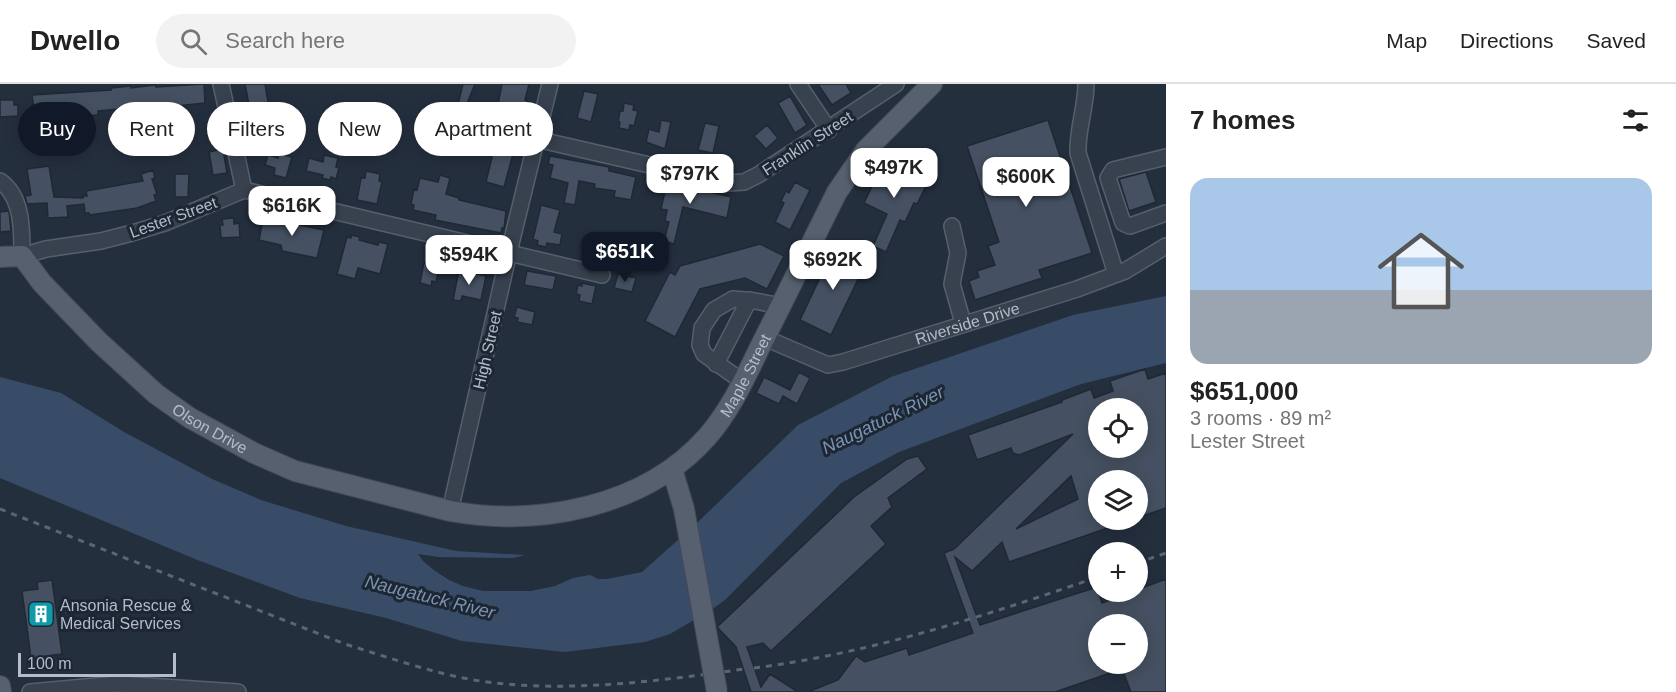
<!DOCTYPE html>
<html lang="en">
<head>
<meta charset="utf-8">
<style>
  :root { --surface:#fff; --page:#f2f2f2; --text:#222; --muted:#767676; --line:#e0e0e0; --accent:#111827 }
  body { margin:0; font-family:Helvetica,sans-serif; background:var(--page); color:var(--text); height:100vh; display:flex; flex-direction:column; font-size:22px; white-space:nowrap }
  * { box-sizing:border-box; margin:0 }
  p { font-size:20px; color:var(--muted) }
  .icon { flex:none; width:33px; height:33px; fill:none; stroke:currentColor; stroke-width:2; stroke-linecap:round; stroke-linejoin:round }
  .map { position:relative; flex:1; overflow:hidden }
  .details { display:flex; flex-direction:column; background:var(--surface); width:510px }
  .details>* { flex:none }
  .guide { position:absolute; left:18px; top:18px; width:570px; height:54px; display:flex; gap:12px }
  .buttons { position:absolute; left:1088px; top:314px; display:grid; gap:12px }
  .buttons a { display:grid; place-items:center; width:60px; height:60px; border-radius:50%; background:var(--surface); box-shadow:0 3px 15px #0003; font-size:30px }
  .scale { position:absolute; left:18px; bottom:15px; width:158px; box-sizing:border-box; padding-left:6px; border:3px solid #b4bcc9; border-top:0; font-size:16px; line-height:21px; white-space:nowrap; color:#b4bcc9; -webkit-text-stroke:4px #1d2633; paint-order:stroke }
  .price { position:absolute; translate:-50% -51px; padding:0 14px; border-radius:12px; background:#fff; color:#222; font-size:20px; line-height:39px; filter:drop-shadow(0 2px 3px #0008) }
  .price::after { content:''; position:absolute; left:50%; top:36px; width:18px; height:14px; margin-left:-9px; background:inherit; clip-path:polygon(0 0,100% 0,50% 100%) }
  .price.on { background:var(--accent); color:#fff }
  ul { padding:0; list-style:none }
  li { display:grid; align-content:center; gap:12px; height:318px; padding:0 24px }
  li+li { border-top:2px solid var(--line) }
  li span { display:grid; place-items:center; height:186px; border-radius:18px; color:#555 }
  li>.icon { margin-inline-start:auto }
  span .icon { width:108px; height:108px; fill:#fffc; stroke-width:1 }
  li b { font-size:26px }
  h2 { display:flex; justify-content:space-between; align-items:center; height:72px; padding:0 24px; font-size:26px }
  .chip { padding:0 21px; border-radius:27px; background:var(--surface); box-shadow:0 3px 15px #0003; font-size:21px; line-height:54px }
  .chip.on { background:var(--accent); color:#fff }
  header { display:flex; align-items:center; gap:36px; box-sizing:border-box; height:84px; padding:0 30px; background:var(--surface); border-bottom:2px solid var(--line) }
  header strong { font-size:28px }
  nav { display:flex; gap:33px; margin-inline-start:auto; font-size:21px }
  .search { width:420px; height:54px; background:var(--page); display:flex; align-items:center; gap:15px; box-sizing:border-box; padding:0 21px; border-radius:33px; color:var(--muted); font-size:22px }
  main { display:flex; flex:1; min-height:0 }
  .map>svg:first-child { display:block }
  .water { fill:#394c67 }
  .building { fill:#455162; stroke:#1f2835; stroke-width:1.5; fill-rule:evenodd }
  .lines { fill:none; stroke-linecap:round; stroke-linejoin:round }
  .minor-casing { stroke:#565f6c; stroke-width:18 }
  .major-casing { stroke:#414a57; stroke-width:22 }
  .minor { stroke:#38414e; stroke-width:15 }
  .major { stroke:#56606e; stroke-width:20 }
  .rail { stroke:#5a6575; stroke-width:3; stroke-dasharray:6 6; stroke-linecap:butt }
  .major-bridge-casing { stroke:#414a57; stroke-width:22; stroke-linecap:butt }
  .major-bridge { stroke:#56606e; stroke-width:20 }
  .labels { text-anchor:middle; stroke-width:6; stroke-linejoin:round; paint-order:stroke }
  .street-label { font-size:16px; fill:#b4bcc9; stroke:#1d2633 }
  .poi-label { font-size:16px; fill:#b4bcc9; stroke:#1d2633; text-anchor:start }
  .water-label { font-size:18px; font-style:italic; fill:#7c92b1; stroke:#1d2633 }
</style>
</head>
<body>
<header>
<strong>Dwello</strong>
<div class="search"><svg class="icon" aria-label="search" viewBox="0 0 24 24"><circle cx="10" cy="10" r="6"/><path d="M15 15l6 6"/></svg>Search here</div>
<nav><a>Map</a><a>Directions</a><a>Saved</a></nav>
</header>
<main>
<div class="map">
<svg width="1166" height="608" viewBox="0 0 1166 608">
  <rect width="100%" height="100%" fill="#242f3e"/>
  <!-- water -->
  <path class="water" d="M1166,212V279L1081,300L899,368L841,399L725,516L711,526L670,550L645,558L565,568L462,557L386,534L300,514L200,477L0,394V293L61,309L124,348L212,395L261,416L346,442L456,467L525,471L513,474L439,473L418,470L423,477L435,487L449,496L463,502L483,507H531L555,502L573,494L590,491L598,495H607L642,488L697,439L798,341L891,293L1073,231Z"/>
  <!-- building -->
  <path class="building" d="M204,0L205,19L158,24L164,48L153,51L147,26L142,27V23L98,27V31L83,32V25L48,27L49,31L35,32L32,11L111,6V4L131,2V4L155,1L156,3Z
    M245,0H265L269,23H265L268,40L253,42Z
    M463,0H475L466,22L458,20Z
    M502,0H529L525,16L527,17L524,30L504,103L486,98L492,73L488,72L494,52L488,50L493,29L496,30Z
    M818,0H846L851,9L832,21Z
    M584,7L598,10L591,38L577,34Z
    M790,12L807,41L795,49L778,19Z
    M0,16H14V21H18V32L0,33Z
    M624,19L634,21L633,26L638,27L634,42L630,41L629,46L619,44L620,38H618L620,27H623Z
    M661,36L671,38L665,65L646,58L649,45L659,48Z
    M1048,36L1092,169L1039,186L1042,194L975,216L969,197L979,193L977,187L995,181L988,162L999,158L967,62Z
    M705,39L719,42L713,69L698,66Z
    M767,41L778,54L766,65L754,52Z
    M451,45L464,48L460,65L450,62L451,56H448Z
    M223,65L227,89L213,91L209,68Z
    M279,70L292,73L286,94L274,91L275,84L265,81L268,71L278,74Z
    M324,71L338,74L336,83L339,84L336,95L331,93L330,96L322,94L323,91L306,87L309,74L323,78Z
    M550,72L609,83V87L636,93L631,116L614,113L615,107L594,104L595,100L579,97L575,121L564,119L568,99L550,94L553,81L548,80Z
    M884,77L928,98L917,120L914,119L905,138L900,136L886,168L873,162L887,130L864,119Z
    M49,82L54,113L83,114V112H87L86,107L143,97L141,90L153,86L155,94L152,95L157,110L154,111L156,117L137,124L90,131L89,129H85L84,120L67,122L68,133L48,134L47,119L27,120L25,112L31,111L27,85Z
    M366,87L380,90L379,97L382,98L377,120L357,116L361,94H365Z
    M1146,88L1156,118L1129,127L1119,95Z
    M175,90H189L188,113H175Z
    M440,91L450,94L446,110L459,114V116L506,127L504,144H502L501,149L435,136L436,131L413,126L414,121L411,120L414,105L417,106L420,94L438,98Z
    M667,98L731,113L727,134L683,123L674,160L664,157L669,138L665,137L667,126L661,125Z
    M795,98L810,106L790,146L775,138L784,119L781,117L786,107L789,109Z
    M541,121L560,126L554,148L562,150L560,161L547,159L546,163L537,161L538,157L533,155Z
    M9,127L11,147L0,148V128Z
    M264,130L276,133L275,136L324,146L317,174L282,167L281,161L259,156Z
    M234,134V140L239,139L240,153L221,154L220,141H223L222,135Z
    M351,151L360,153L359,156L378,161L379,158L388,160L380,190L358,184L355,195L337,190L347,153L351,154Z
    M760,160L784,172L767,205L745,194L700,205L675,253L645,237L670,188L675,191L680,182Z
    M834,164L866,179L831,251L800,236Z
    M428,172L441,174L436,198L432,197L431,202L420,199L424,178L426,179Z
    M459,186L486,192L481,216L462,212L461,217L453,216Z
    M527,187L556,192L553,206L524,201Z
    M618,190L636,194L632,208L614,204Z
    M582,199L596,202L592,220L579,217L580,211L576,210L578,201L582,202Z
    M517,223L535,228L532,241L517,238L518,234L514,233Z
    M1145,285L1148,295L1166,289V424L1137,434V396H1098V435L1131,436L1009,478L1002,458L972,487L955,473L980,541L1097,503L1102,519L1166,495V608H1131L1122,585L1055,608H808L838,596L856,572L865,578L907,564L909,571L973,549L944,469L954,465L1073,350L1019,371L1013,369L1011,364L977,376L968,351L1062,318V316L1091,305L1094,314L1113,307L1110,297ZM1098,324H1137V363H1098ZM1071,392L1078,415L1016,445ZM1098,540H1137V579H1098Z
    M799,288L810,294L797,320L783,312L779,320L756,309L764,293L790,306Z
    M918,372L927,385L888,414L892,423L871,442L886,460L771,567L763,559L747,563L761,603L770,590L798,608H751L736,563L717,543L854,413L907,375Z
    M52,496L62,570L31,574L22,507L38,505L37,498Z"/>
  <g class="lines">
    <defs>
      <g id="minor">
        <path d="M221,0L244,106"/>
        <path d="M798,0L829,46"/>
        <path d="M1086,0C1086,24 1077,45 1078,69L1116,190"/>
        <path d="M536,55L728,99L744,98L758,91L896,0"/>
        <path d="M1166,73L1113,86L1108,94L1123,139L1130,142L1166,129"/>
        <path d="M0,97C23,113 22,147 22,172L46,165L101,157L132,149L165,139L244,106L602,191"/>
        <path d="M952,142L958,169L952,200L963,239"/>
        <path id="s1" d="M765,254L828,281L843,278L1077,205L1125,187L1166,162"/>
        <path d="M716,280L749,216"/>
        <path d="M743,298L704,270L700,261L702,244L714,226L733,215L755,217L781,222"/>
        <path d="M450,427L509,168L550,0"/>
        <path d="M30,608L118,600L238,608"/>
      </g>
      <g id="major">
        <path id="s2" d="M0,173L22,172L42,199L99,258L156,310L190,334L254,369L295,387L450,427C539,443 645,423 707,353C730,327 745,294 760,263C786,212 811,160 837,108L866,66L932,0"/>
        <path d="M672,385L684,425"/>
        <path d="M0,602L1,608"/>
      </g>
    </defs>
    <!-- minor casing -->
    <use href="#minor" class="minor-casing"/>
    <!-- major casing -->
    <use href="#major" class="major-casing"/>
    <!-- minor -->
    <use href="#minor" class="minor"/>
    <!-- major -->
    <use href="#major" class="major"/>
    <!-- rail -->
    <path class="rail" d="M0,425L345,560C397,576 451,596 506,600C585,607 665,596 744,585
      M1137,479L1166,469
      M754,584C872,569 987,531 1098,493"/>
    <defs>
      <path id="major-bridge" d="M684,425L717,608"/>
    </defs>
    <!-- major-bridge casing -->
    <use href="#major-bridge" class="major-bridge-casing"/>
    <!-- major-bridge -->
    <use href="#major-bridge" class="major-bridge"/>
  </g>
  <!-- icons -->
  <defs>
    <symbol id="building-square" viewBox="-11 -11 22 22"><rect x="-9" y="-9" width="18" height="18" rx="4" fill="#0f9aa8" stroke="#1d2633"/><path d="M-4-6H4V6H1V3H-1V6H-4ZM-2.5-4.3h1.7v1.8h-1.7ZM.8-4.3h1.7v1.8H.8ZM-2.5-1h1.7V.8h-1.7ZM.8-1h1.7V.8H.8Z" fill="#fff"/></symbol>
  </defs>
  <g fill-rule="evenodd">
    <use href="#building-square" x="26" y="515" width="30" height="30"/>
  </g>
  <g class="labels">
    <!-- street labels -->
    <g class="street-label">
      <text transform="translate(807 59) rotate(-33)" y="6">Franklin Street</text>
      <text transform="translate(173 133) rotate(-20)" y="6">Lester Street</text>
      <text dy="6" stroke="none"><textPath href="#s1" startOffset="214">Riverside Drive</textPath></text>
      <text transform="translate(487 266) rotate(-77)" y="6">High Street</text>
      <text dy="6" stroke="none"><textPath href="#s2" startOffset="886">Maple Street</textPath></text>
      <text dy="6" stroke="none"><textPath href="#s2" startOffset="279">Olson Drive</textPath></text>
    </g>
    <!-- poi labels -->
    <g class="poi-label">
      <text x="60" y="527">Ansonia Rescue &amp;<tspan x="60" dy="18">Medical Services</tspan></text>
    </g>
    <!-- water labels -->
    <g class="water-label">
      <text transform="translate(883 336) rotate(-26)" y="6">Naugatuck River</text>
      <text transform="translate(430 513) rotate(14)" y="6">Naugatuck River</text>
    </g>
  </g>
</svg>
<div class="buttons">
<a><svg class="icon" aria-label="locate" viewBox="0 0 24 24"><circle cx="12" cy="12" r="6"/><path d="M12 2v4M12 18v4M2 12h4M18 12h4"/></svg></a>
<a><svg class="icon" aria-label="layers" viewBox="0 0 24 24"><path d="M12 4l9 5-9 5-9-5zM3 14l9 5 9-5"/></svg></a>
<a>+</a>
<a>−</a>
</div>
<div class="scale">100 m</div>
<b class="price" style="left:894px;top:115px">$497K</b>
<b class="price" style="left:690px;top:121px">$797K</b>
<b class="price" style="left:1026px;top:124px">$600K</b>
<b class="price" style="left:292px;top:153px">$616K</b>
<b class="price on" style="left:625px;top:199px">$651K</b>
<b class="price" style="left:469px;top:202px">$594K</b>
<b class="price" style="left:833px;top:207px">$692K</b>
<div class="guide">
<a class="chip on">Buy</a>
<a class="chip">Rent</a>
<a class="chip">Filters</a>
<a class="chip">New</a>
<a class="chip">Apartment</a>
</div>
</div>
<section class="details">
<h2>7 homes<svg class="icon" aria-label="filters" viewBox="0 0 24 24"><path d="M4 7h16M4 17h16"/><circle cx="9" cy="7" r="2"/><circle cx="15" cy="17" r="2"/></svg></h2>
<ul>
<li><span style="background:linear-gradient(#a9c7e8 60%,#9aa5b1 0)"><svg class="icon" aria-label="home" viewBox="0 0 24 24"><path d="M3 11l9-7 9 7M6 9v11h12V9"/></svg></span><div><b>$651,000</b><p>3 rooms · 89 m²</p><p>Lester Street</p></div></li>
</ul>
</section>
</main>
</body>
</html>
